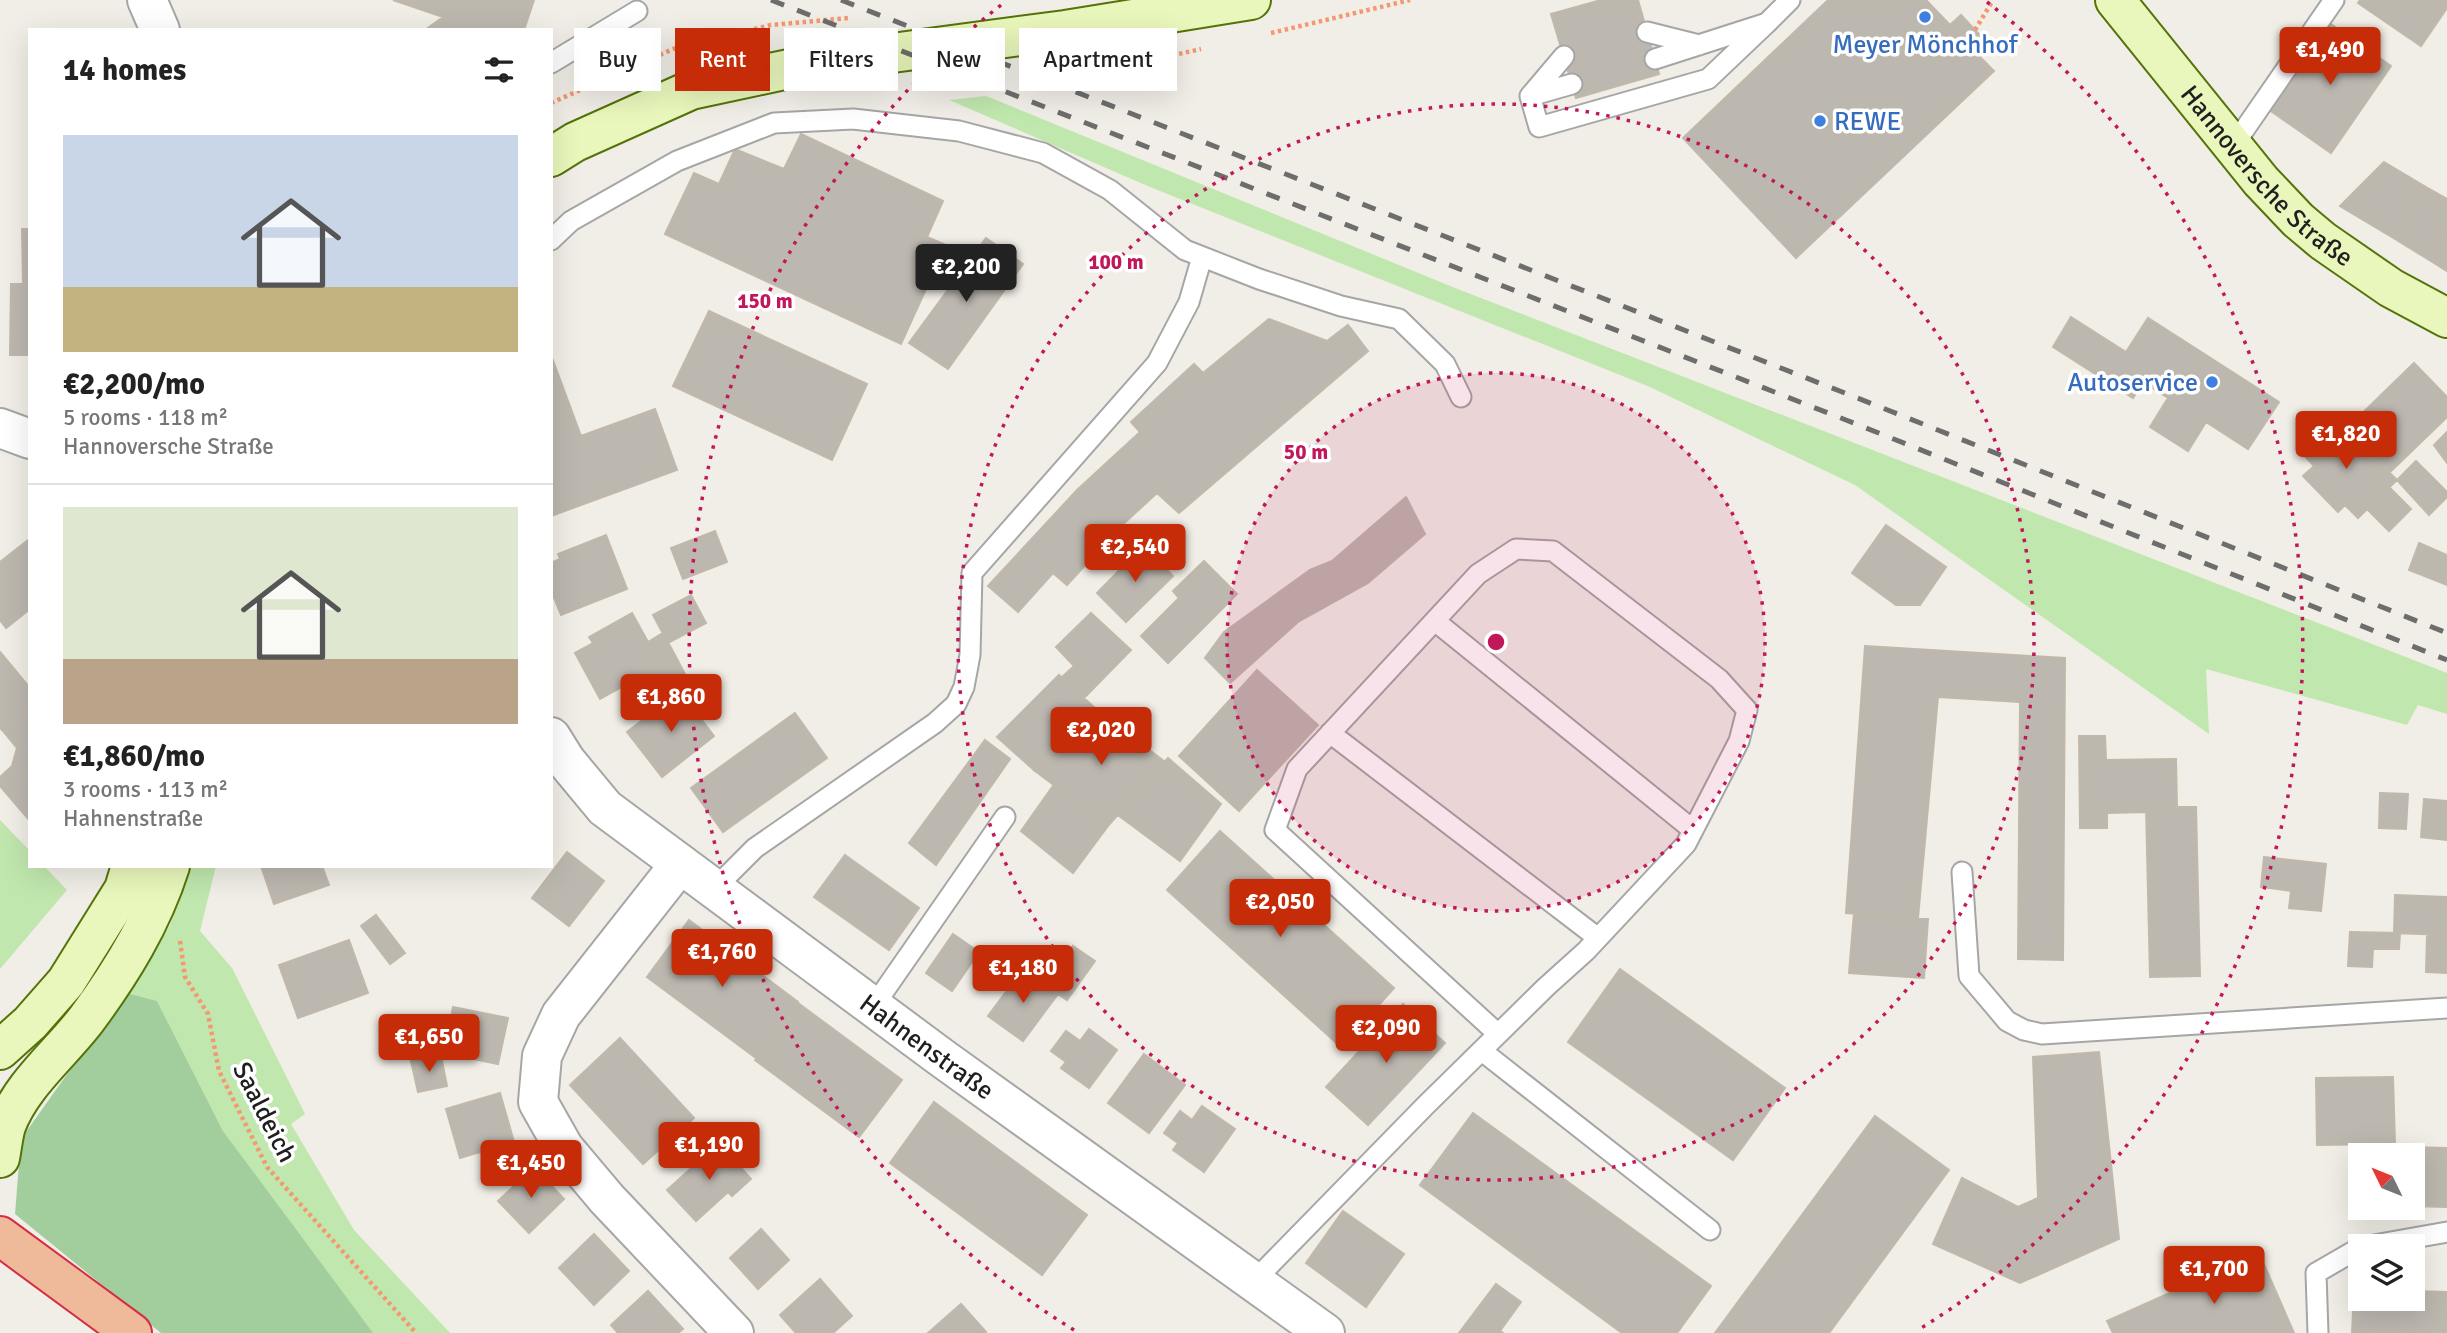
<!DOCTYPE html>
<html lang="en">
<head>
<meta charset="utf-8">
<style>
  :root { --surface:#fff; --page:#f6f6f6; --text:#222; --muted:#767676; --line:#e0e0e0; --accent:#c62c08 }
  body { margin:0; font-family:Signika,sans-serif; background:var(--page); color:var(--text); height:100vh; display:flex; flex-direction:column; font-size:26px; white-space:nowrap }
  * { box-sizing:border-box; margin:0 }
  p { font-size:23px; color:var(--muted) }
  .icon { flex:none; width:38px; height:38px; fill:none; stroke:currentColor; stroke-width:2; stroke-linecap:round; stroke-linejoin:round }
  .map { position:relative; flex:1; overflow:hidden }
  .side { position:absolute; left:28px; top:28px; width:525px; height:840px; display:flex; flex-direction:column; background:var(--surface); border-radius:0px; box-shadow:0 7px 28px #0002 }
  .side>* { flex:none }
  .hud { position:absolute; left:574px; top:28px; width:665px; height:63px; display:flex; gap:14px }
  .needle { width:46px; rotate:313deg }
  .tools { position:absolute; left:2348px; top:1143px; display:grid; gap:14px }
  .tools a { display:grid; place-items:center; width:77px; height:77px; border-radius:0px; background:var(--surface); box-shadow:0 7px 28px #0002; font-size:35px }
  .price { position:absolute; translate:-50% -60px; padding:0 16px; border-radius:7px; background:var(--accent); color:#fff; font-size:23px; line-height:46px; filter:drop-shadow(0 2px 4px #0008) }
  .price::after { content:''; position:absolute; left:50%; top:42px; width:21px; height:16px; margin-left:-10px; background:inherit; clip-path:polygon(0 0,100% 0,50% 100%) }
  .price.active { background:#222; color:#fff }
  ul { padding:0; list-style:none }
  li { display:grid; align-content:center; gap:14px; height:371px; padding:0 35px }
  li+li { border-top:2px solid var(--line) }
  li span { display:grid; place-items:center; height:217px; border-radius:0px; color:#555 }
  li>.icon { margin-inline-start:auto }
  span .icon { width:126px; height:126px; fill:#fffc; stroke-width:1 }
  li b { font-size:30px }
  h2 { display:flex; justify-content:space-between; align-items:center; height:84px; padding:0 35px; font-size:30px }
  .chip { padding:0 24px; border-radius:0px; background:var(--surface); box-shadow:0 7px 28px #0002; font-size:24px; line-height:63px }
  .chip.active { background:var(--accent); color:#fff }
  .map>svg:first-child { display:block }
  .grass { fill:#c0e7ae }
  .forest { fill:#a2cd9c }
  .building { fill:#bcb7af; stroke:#c1b8a9; stroke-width:2 }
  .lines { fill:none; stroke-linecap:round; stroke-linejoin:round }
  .service-casing { stroke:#a6a6a6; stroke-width:23 }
  .minor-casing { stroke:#a6a6a6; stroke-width:42 }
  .secondary-casing { stroke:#547309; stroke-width:42 }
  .trunk-casing { stroke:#d42d47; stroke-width:42 }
  .path { stroke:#f49872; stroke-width:4.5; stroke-dasharray:3.5 3.5; stroke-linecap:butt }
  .service { stroke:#fff; stroke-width:19 }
  .minor { stroke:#fff; stroke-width:38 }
  .secondary { stroke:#e9f7bc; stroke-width:38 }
  .trunk { stroke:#eeba9a; stroke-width:38 }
  .rail { stroke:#6d6d6d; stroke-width:5; stroke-dasharray:14 14; stroke-linecap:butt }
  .ring { fill:none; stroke:#c2185b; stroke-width:3.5; stroke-dasharray:3.5 7 }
  .shop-dot { fill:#3f7fe0; stroke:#fff; stroke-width:2.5 }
  .labels { text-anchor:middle; stroke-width:7; stroke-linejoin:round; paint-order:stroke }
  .shop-label { font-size:26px; fill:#366cbe; stroke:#fff }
  .street-label { font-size:26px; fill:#1f1f1f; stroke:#fff }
  .centre { fill:#c2185b; stroke:#fff; stroke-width:3.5 }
  .ring-label { font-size:21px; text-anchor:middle; font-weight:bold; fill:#c2185b; stroke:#fff; stroke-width:7; stroke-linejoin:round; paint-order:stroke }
</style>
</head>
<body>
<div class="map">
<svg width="2447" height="1333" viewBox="0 0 2447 1333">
  <rect width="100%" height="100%" fill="#f0eee6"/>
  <!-- grass -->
  <path class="grass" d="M986,96L1455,288L2447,673V714L2418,705L2407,725L2206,669L2209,734L1855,485L1650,387L1150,187L949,100Z
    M0,820L30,851V866H44L67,890L0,969Z
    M189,866H216L200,931L232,968L305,1114L291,1124L354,1230L450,1333H373L367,1328L223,1131L157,1001L127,993L170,925Z"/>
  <!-- forest -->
  <path class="forest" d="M127,993L157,1001L223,1131L373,1333H161L15,1214L21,1139L104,1022Z"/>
  <!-- building -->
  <path class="building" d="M393,0H534L524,30H425L443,17Z
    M1601,0H1638L1659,74L1576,98L1551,14Z
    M1828,0H1926L1950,25L1961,15L1989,45L1979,56L1994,71L1796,258L1683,138Z
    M2360,0H2447V8L2421,46L2358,3Z
    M2328,22L2391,66L2331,153L2268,109Z
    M801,134L943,201L927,237L946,245L901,344L665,234L694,173L719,184L735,149L784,169Z
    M2384,162L2426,187L2395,239L2340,206Z
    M2426,187L2447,199V224L2426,258L2395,239Z
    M2447,224V271L2426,258Z
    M22,229H30V284H23Z
    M986,238L1023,264L948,369L909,343Z
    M11,284H30V355H10Z
    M709,311L867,384L832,460L673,386Z
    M2071,317L2126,352L2148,318L2279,402L2248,449L2206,422L2188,451L2150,427L2168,398L2143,382L2133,398L2053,347Z
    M1269,319L1327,341L1348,325L1368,351L1179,513L1157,493L1120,527L1067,585L1053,573L1018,612L988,586L1077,490L1140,432L1131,422L1194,364L1203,373Z
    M551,355L581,436L655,409L677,470L551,516Z
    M2414,363L2447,397V417L2389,473L2346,429Z
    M2336,419L2397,480L2358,518L2345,505L2338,512L2303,476L2314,466L2302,453Z
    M2447,432V463L2434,445Z
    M2416,461L2447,492V497L2429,515L2397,480Z
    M2389,487L2411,509L2389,531L2367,509Z
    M1406,497L1425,534L1368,583L1298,622L1230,683L1205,658L1224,632L1310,570L1332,561Z
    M1886,525L1946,567L1920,605H1896L1852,573Z
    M715,531L727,562L683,579L671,548Z
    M606,535L627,589L561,615L551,590V563L560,559L558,554Z
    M28,540L30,542V609L6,628L0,620V562Z
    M2419,543L2447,555V585L2409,570Z
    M1143,546L1173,576L1126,622L1097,593Z
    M1204,561L1237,594L1168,663L1141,636L1179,598L1173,591Z
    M691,595L706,623L668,643L653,615Z
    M632,613L648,642L663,633L676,657L600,699L575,653L593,643L589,637Z
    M1091,613L1131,650L1084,698L1062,677L1074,666L1056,647Z
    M1865,646L2065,658L2063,960L2018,959L2020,702L1938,697L1918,918L1846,913Z
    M0,652L15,670L0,683Z
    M676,657L687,678L647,700L637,679Z
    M15,670L30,688V709L3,731L0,728V683Z
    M1257,670L1318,725L1239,811L1179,756Z
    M1059,675L1096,709L1035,771L997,737Z
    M680,691L714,736L662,777L627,732Z
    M30,709V748H17L3,731Z
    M1096,709L1165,762L1108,826L1035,771Z
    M795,713L827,758L723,832L691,788Z
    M2079,736H2105L2106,760L2176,759L2177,807H2146V812L2107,813V828H2080Z
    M985,740L1010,759L936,865L909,843Z
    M17,748H30V779L12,766Z
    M1168,758L1221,804L1180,861L1118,815Z
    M12,766L30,779V821L0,786V777Z
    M1053,786L1108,826L1073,873L1021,831Z
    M2380,793L2408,794L2406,829L2379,828Z
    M2424,799L2447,801V840L2421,837Z
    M2146,807H2196L2200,976L2150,977Z
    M1220,831L1394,988L1341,1047L1167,890Z
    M567,852L604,881L569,926L532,898Z
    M845,855L919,908L889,950L814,897Z
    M2264,857L2326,864L2321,911L2289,908L2291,891L2261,887Z
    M261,866H322L329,885L274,904Z
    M2395,895L2447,897V935L2394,933Z
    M1854,913L1928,919L1924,978L1849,973Z
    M376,915L405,953L390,964L361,926Z
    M689,920L798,1002L756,1058L647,977Z
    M2350,932L2400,933L2399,949H2373L2372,967L2348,966Z
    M953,934L979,952L952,991L926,973Z
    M2427,935H2447V973L2426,972Z
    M349,940L368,993L298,1018L279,965Z
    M1073,946L1095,961L1067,1000L1045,985Z
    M1023,969L1058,994L1023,1041L988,1016Z
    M1620,969L1785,1088L1733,1160L1568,1042Z
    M798,1003L902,1080L859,1137L755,1060Z
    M1403,1004L1445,1043L1368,1125L1326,1087Z
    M453,1007L508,1018L498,1064L444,1053Z
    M1089,1029L1117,1050L1089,1088L1061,1068L1066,1062L1051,1051L1066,1031L1080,1041Z
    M620,1038L694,1118L643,1164L570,1085Z
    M2099,1052L2119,1239L2020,1283L1933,1244L1962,1178L2018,1207L2038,1198L2033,1057Z
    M1144,1054L1185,1085L1149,1133L1108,1103Z
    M441,1056L447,1086L418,1092L411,1061Z
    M2393,1077L2395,1144L2317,1145L2316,1078Z
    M500,1093L514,1142L460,1158L446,1109Z
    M934,1102L1087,1215L1042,1275L890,1163Z
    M1202,1106L1235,1129L1204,1172L1173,1150L1178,1143L1164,1133L1180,1111L1192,1120Z
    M1473,1113L1711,1286L1677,1333H1622L1420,1185Z
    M1875,1116L1949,1170L1829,1333H1715Z
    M719,1143L751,1179L732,1196L728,1192L696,1221L667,1190Z
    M2407,1147L2447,1148V1207L2413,1206V1155H2407Z
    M534,1167L564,1199L529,1233L498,1201Z
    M1343,1211L1404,1254L1366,1307L1306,1263Z
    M761,1229L789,1260L758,1289L730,1258Z
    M594,1234L629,1271L594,1305L559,1268Z
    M2259,1253L2294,1333H2113L2107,1321Z
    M820,1279L852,1316L833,1333H796L780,1315Z
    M1496,1284L1521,1302L1500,1331L1503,1333H1459Z
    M2354,1289H2361V1298H2413V1291L2447,1292V1333H2352Z
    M648,1291L683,1329L678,1333H618L611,1325Z
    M961,1304L986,1332L984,1333H928Z"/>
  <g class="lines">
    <defs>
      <path id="service" d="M1647,32L1699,45
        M1655,59L1767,23L1790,0
        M551,63L637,11
        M1572,84L1530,96L1539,127L1708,79L1767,23
        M1530,96L1564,56
        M2233,146L2334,0
        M551,240L571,221L677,161L774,123L853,119L959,131L1043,153L1110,190L1185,250L1259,279L1341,306L1399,319L1445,364L1461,397
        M1435,621L1693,830
        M1330,733L1598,938
        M1962,872L1969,976L2007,1021L2024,1030L2042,1034L2447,1008
        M714,889L755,848L935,723L956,704L964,687L970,655L972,573L1157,363L1189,302L1202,257
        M873,1007L1005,817
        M1482,1051L1710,1230
        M2368,1246L2447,1232
        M1253,1282L1425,1106L1546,987L1586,951L1686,844L1739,741L1747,710L1719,679L1553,551L1516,549L1478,574L1297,769L1275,830L1498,1034
        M2318,1333L2316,1273L2361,1247"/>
      <g id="minor">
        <path d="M147,0L160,30"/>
        <path d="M0,428L30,439"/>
        <path id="s1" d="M551,737L566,761L605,808L942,1058L1325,1333"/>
        <path d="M680,864L561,1015L542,1056L538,1102L564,1148L607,1199L734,1333"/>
      </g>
      <g id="secondary">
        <path id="s2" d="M2115,0L2261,181L2298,220L2323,241L2391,288L2447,318"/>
        <path d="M551,157L575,142L691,90L817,63L1065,30L1251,0"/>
        <path d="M0,1050L30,1023L66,982L124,889L131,866"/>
        <path d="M0,1158C2,1148 3,1136 6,1126C21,1085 60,1054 86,1020C121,973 152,923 170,866"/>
      </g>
      <path id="trunk" d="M0,1236L132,1333"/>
    </defs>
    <!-- service casing -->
    <use href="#service" class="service-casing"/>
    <!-- minor casing -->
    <use href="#minor" class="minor-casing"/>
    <!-- secondary casing -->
    <use href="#secondary" class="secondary-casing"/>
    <!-- trunk casing -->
    <use href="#trunk" class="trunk-casing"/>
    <!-- path -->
    <path class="path" d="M1975,30L1993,0
      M1271,33L1410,0
      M1096,66L1156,59L1201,49
      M551,103L673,49L771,25L849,18
      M180,941L185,977L208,1014L219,1071L267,1167L416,1333"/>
    <!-- service -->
    <use href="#service" class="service"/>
    <!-- minor -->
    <use href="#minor" class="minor"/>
    <!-- secondary -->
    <use href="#secondary" class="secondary"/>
    <!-- trunk -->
    <use href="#trunk" class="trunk"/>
    <!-- rail -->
    <path class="rail" d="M771,0L1846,420L2447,660
      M841,0L1855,397L2447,633"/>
  </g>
  <!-- distance rings -->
  <circle cx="1496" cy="642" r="269" fill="#c2185b" fill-opacity=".12"/>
  <g class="ring">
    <circle cx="1496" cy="642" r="269"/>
    <circle cx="1496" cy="642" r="538"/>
    <path d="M1074 1330A807 807 0 0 1 1005 2M1987 2A807 807 0 0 1 1918 1330"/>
  </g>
  <!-- markers -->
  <g class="shop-dot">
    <circle cx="1925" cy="17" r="7"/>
    <circle cx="1820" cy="121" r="7"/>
    <circle cx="2212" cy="382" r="7"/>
  </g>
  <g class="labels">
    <!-- shop labels -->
    <g class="shop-label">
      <text x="1925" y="53">Meyer Mönchhof</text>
      <text x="1834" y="130" text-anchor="start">REWE</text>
      <text x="2198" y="391" text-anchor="end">Autoservice</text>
    </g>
    <!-- street labels -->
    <g class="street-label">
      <text dy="9" stroke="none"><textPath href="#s2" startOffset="233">Hannoversche Straße</textPath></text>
      <text dy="9" stroke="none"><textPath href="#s1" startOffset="490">Hahnenstraße</textPath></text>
      <text transform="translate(265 1112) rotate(63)" y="9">Saaldeich</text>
    </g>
  </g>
  <circle cx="1496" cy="642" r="10" class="centre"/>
  <g class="ring-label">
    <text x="1116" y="269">100 m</text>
    <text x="765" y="308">150 m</text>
    <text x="1306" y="459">50 m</text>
  </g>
</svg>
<div class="tools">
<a><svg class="needle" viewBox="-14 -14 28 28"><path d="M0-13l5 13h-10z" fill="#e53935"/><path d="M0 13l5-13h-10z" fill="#767676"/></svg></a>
<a><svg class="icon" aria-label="layers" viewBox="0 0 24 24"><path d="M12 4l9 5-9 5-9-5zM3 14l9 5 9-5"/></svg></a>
</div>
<b class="price" style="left:2330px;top:87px">€1,490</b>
<b class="price active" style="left:966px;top:304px">€2,200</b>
<b class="price" style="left:2346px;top:471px">€1,820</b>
<b class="price" style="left:1135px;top:584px">€2,540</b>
<b class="price" style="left:671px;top:734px">€1,860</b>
<b class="price" style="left:1101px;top:767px">€2,020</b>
<b class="price" style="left:1280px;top:939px">€2,050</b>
<b class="price" style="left:722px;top:989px">€1,760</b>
<b class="price" style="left:1023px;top:1005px">€1,180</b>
<b class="price" style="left:1386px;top:1065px">€2,090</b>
<b class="price" style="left:429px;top:1074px">€1,650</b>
<b class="price" style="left:709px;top:1182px">€1,190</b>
<b class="price" style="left:531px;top:1200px">€1,450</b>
<b class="price" style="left:2214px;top:1306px">€1,700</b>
<div class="hud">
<a class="chip">Buy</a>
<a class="chip active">Rent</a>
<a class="chip">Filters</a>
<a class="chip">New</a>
<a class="chip">Apartment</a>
</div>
<section class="side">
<h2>14 homes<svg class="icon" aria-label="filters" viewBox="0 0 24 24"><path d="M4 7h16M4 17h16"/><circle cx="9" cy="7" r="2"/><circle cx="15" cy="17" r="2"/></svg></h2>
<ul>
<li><span style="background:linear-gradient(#c9d6e8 70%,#c2b280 0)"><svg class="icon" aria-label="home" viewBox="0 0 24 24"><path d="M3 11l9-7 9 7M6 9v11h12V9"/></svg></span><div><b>€2,200/mo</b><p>5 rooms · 118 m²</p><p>Hannoversche Straße</p></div></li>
<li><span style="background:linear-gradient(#dfe7d0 70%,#b9a48a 0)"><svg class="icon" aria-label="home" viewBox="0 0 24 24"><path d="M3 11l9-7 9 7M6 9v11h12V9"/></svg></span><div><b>€1,860/mo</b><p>3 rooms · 113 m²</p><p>Hahnenstraße</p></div></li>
</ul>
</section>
</div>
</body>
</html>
